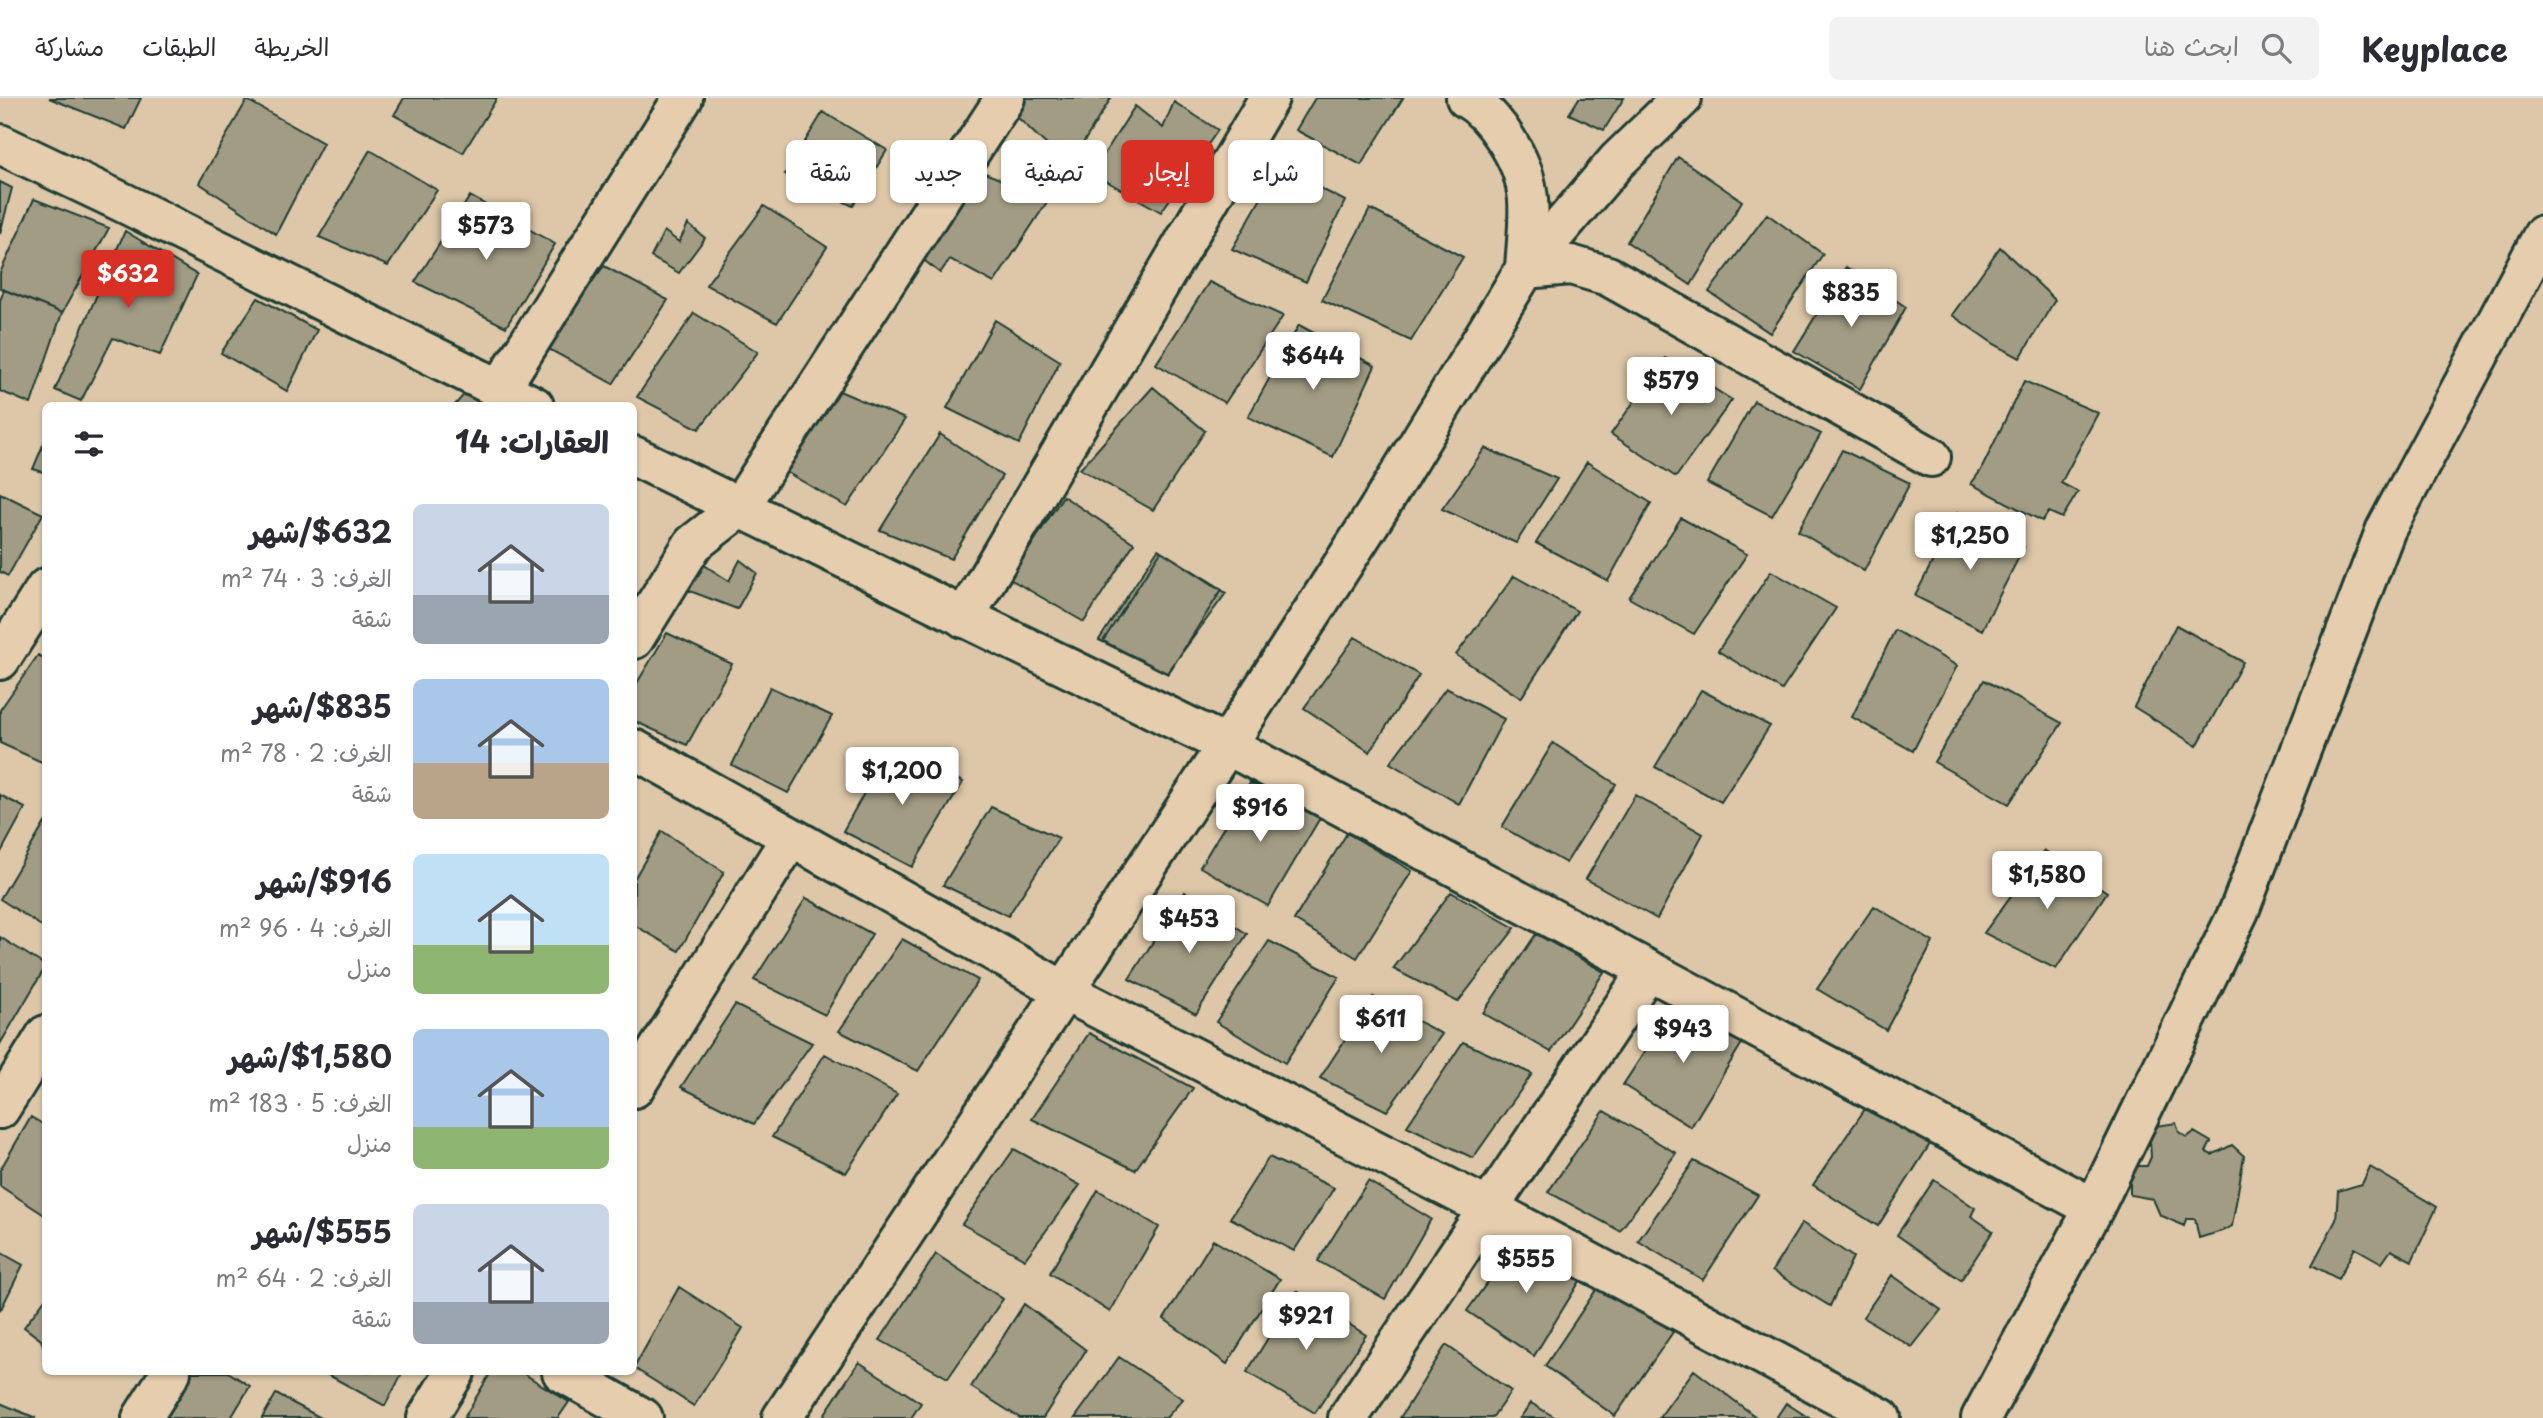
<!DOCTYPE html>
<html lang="ar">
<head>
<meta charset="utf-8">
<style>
  :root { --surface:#fff; --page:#f2f2f3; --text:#2b2b33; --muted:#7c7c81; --line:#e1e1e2; --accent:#d93025 }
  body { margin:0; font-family:"Playpen Sans","Playpen Sans Arabic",sans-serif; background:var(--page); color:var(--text); direction:rtl; height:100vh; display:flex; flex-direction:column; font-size:26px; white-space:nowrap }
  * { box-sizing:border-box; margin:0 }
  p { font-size:23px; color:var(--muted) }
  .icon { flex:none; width:38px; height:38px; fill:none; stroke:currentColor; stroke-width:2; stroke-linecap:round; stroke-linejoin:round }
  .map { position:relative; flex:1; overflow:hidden; direction:ltr }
  .details { position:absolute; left:42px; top:304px; width:595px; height:973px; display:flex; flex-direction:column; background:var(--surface); border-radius:10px; box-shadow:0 2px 5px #0004; direction:rtl }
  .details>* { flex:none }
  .guide { position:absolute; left:658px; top:42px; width:665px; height:63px; direction:rtl; display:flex; gap:14px }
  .price { position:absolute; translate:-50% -60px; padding:0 16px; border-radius:7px; background:#fff; color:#222; font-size:23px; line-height:46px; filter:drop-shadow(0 2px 4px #0008) }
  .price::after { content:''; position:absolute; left:50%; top:42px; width:21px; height:16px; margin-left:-10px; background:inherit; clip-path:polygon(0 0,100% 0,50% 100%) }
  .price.on { background:var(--accent); color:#fff }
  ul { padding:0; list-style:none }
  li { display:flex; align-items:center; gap:21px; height:175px; padding:0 28px }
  li span { display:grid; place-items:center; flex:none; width:196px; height:140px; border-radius:10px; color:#555 }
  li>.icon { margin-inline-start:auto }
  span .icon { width:84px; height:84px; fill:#fffc; stroke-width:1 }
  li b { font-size:30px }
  h2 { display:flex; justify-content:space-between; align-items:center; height:84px; padding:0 28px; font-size:30px }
  .pill { padding:0 24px; border-radius:10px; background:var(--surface); box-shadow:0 2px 5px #0004; font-size:24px; line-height:63px }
  .pill.on { background:var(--accent); color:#fff }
  header { display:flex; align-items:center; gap:42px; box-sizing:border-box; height:98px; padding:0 35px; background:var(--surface); border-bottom:2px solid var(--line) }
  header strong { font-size:33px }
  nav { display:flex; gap:38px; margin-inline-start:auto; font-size:24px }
  .search { width:490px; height:63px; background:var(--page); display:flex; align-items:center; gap:18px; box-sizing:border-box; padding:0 24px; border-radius:10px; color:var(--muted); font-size:26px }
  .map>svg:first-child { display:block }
  .building { fill:#a29c84; stroke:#1f3d34; stroke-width:2 }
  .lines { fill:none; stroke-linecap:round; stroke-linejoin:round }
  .street-casing { stroke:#1f3d34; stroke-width:44 }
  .secondary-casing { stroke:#1f3d34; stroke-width:44 }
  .street { stroke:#e5cdad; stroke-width:38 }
  .secondary { stroke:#e5cdad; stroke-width:38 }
</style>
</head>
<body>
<header>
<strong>Keyplace</strong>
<div class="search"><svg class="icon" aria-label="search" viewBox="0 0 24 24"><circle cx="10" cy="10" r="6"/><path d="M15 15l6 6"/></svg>ابحث هنا</div>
<nav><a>الخريطة</a><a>الطبقات</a><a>مشاركة</a></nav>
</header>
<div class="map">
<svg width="2543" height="1320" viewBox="0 0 2543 1320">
  <rect width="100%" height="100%" fill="#ddc7a8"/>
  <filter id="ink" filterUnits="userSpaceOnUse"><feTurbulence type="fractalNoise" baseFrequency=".0143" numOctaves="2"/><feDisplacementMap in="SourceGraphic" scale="14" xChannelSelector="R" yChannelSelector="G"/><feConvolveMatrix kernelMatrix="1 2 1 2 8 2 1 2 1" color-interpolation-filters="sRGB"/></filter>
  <g filter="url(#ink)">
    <!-- building -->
    <path class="building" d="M49,0H141L126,31Z
      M404,0H497L463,55L394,17Z
      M1024,0H1111L1069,68L1015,17Z
      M1315,0H1403L1361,67L1296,32Z
      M1579,0H1624L1604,32L1569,16Z
      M247,2L323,45L276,136L199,85Z
      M1174,4L1218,32L1161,114L1092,75L1135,8L1163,30Z
      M823,14L887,52L853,108L785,76Z
      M370,52L437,92L388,168L319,139Z
      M1678,59L1742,103L1691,187L1627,144Z
      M1279,69L1345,103L1306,184L1232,151Z
      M980,73L1049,101L994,185L950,161L940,175L920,159Z
      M0,84L12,90L0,136Z
      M470,98L555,146L506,229L415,184Z
      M34,101L109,130L62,215L0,190V175Z
      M764,108L827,149L777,225L706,187Z
      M1370,111L1463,159L1411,243L1322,202Z
      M1767,116L1823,156L1770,235L1709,194Z
      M688,126L705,140L679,175L651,159L664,133L679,144Z
      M125,133L197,177L160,257L113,240L81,303L55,292Z
      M2000,149L2055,202L2020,260L1994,246L1952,217Z
      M604,168L668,202L613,286L543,248Z
      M1846,169L1906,209L1860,291L1794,253Z
      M1209,184L1283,218L1225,305L1156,266Z
      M4,192L62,215L31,306L0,293V203Z
      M258,200L317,232L287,293L221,255Z
      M694,215L758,254L699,331L637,299Z
      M995,222L1060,263L1019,346L947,310Z
      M1299,227L1375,268L1333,359L1248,319Z
      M1665,260L1732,302L1676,379L1611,336Z
      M2024,283L2098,315L2061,385L2078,394L2062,420L2049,414L2042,423L1971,386L1981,372Z
      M1153,289L1205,333L1153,412L1080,371Z
      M837,292L905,321L847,409L781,371Z
      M467,293L490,308H454Z
      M1754,303L1821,336L1772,418L1707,385Z
      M940,336L1002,378L951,461L880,432Z
      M46,340V375L33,371Z
      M1485,350L1557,381L1516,445L1442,411Z
      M1842,352L1910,385L1864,473L1798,433Z
      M1587,364L1651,405L1608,483L1536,445Z
      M0,395L43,416L8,478L0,474Z
      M1063,398L1134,445L1084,524L1010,481Z
      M1957,415L2024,449L1982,532L1915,498Z
      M1681,420L1747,456L1694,536L1629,500Z
      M1158,451L1222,491L1168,576L1099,542Z
      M1161,453L1226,495L1167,575L1103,543Z
      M740,462L757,475L737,511L682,490L698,463L729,483Z
      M1771,473L1836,510L1782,592L1718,553Z
      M1514,478L1577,513L1521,600L1456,557Z
      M2176,527L2243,564L2197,648L2134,609Z
      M1895,532L1957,568L1913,653L1852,619Z
      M667,535L732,566L687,647L634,623V590Z
      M1355,539L1419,577L1370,654L1304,610Z
      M38,557L46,562V666L0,645V612Z
      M1984,582L2062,625L2009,706L1934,664Z
      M770,589L832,618L788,695L732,667Z
      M1446,590L1504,621L1459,706L1390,665Z
      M1701,592L1770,628L1721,704L1655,669Z
      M1553,645L1616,686L1566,765L1502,729Z
      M889,650L963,684L912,769L843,733Z
      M1250,685L1320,720L1268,808L1200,769Z
      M0,697L25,710L0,756Z
      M1635,697L1703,736L1657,821L1586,781Z
      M991,709L1059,740L1008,818L943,787Z
      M46,723V831L0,801Z
      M662,733L724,774L679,853L634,827V781Z
      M1347,735L1412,773L1357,860L1294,822Z
      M2044,752L2107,794L2056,871L1984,835Z
      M1185,794L1247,836L1196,916L1129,881Z
      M1451,794L1515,830L1458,904L1393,871Z
      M806,800L872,836L825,917L754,882Z
      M1874,808L1933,844L1886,932L1817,891Z
      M1536,836L1604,874L1551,954L1483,915Z
      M0,839L46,868L0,946Z
      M902,841L978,882L918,973L839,933Z
      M1269,843L1339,879L1285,965L1216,924Z
      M1373,899L1442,936L1387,1013L1320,980Z
      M735,907L812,945L754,1026L681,989Z
      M1675,907L1742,945L1691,1029L1623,987Z
      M1089,935L1193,990L1135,1072L1032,1021Z
      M1463,944L1532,976L1473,1060L1407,1028Z
      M825,956L897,996L846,1075L772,1039Z
      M1867,1008L1930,1046L1878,1128L1813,1087Z
      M1604,1013L1676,1055L1620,1133L1548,1094Z
      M31,1019L46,1028V1118L0,1088V1072Z
      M2176,1025L2179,1034L2187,1039L2194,1034L2211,1044L2206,1054L2212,1057L2232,1047L2244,1058L2232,1128L2222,1133L2199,1140L2195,1121H2186L2184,1128L2160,1117L2153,1101L2130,1097V1074L2136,1068H2147L2151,1059L2149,1029Z
      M1014,1051L1080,1087L1025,1161L962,1126Z
      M1269,1059L1334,1090L1294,1153L1230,1120Z
      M1694,1063L1758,1097L1703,1182L1638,1143Z
      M2370,1069L2437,1109L2412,1163L2391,1152L2382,1165L2355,1150L2338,1181L2312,1167L2336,1122L2338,1093L2362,1086Z
      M1934,1082L1975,1110L1971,1118L1993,1133L1961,1182L1897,1137Z
      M1368,1083L1431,1121L1385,1201L1318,1163Z
      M1098,1092L1159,1129L1110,1214L1050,1175Z
      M1802,1125L1853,1159L1830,1208L1772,1173Z
      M1522,1136L1583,1178L1534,1258L1467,1213Z
      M1213,1142L1280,1181L1227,1266L1164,1221Z
      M0,1154L23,1167L0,1213Z
      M936,1156L1003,1201L948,1280L880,1242Z
      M1892,1177L1941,1212L1912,1249L1863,1219Z
      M1602,1183L1673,1234L1615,1318L1545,1268Z
      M679,1189L743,1230L694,1308L634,1270Z
      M1297,1193L1366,1237L1315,1315L1247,1274Z
      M46,1200V1254L41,1242L24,1229Z
      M1024,1206L1086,1252L1043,1320H1020L971,1289Z
      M1446,1247L1511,1293L1492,1320H1400Z
      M1119,1259L1183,1301L1166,1320H1075Z
      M859,1264L921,1305L911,1320H822Z
      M1694,1272L1756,1319V1320H1659Z
      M173,1274H228L250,1288L231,1320H145Z
      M323,1274H403L385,1308Z
      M491,1274H521L569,1304L558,1320H464Z
      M276,1296L321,1320H262Z
      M0,1305L36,1320H0Z
      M1531,1305L1556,1320H1520Z
      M1786,1305L1809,1320H1776Z"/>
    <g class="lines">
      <defs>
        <path id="street" d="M1466,0C1494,16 1523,61 1527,94C1531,115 1526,148 1525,171L1571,167L1608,178L1931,359
          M1682,0L1617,63L1525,171L1378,412L1227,647L2094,1110
          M500,291L683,0
          M964,520L1269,0
          M634,541L693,446L739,410L1005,0
          M0,562L46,490
          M634,651L791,739L634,990
          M791,739L1064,893L1488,1110L1881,1320
          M0,1011L46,937
          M562,1274L643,1320
          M142,1320L171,1274
          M427,1320L455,1274
          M1348,1320L1648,872
          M1981,1320L2094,1110L2239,813L2386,431L2543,137"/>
        <path id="secondary" d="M0,46L124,105L534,308
          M634,358L1227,647L782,1320"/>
      </defs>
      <!-- street casing -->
      <use href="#street" class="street-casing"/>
      <!-- secondary casing -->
      <use href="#secondary" class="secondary-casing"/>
      <!-- street -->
      <use href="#street" class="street"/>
      <!-- secondary -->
      <use href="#secondary" class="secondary"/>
    </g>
  </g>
</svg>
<b class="price" style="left:486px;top:164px">$573</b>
<b class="price on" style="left:128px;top:212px">$632</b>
<b class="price" style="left:1851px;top:231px">$835</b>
<b class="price" style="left:1313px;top:294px">$644</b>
<b class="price" style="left:1671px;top:319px">$579</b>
<b class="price" style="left:1970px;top:474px">$1,250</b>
<b class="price" style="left:902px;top:709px">$1,200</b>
<b class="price" style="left:1260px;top:746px">$916</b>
<b class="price" style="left:2047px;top:813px">$1,580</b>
<b class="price" style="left:1189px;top:857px">$453</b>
<b class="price" style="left:1381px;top:957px">$611</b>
<b class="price" style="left:1683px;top:967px">$943</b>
<b class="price" style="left:1526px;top:1197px">$555</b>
<b class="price" style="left:1306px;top:1254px">$921</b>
<div class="guide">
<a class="pill">شراء</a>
<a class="pill on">إيجار</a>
<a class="pill">تصفية</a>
<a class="pill">جديد</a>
<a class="pill">شقة</a>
</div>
<section class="details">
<h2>العقارات: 14<svg class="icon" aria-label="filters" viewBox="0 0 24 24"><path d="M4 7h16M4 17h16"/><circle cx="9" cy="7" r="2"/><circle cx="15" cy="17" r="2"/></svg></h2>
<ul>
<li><span style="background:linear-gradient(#c9d6e8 65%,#9aa5b1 0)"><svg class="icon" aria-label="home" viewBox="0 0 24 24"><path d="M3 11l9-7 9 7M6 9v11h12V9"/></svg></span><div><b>$632/شهر</b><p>الغرف: 3 · 74 m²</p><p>شقة</p></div></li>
<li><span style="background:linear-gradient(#a9c7e8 60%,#b9a48a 0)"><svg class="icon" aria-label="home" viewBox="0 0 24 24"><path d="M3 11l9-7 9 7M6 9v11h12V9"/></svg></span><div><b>$835/شهر</b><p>الغرف: 2 · 78 m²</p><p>شقة</p></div></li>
<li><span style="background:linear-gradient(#bfe0f5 65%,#8fb573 0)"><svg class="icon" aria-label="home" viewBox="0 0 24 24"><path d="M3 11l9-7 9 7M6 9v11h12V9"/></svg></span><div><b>$916/شهر</b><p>الغرف: 4 · 96 m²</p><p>منزل</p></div></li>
<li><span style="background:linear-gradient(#a9c7e8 70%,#8fb573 0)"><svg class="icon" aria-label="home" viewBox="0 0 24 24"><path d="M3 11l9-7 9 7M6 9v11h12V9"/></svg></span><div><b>$1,580/شهر</b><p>الغرف: 5 · 183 m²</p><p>منزل</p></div></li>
<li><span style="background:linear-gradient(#c9d6e8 70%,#9aa5b1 0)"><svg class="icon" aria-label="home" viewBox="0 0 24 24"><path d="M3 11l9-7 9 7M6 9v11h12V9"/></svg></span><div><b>$555/شهر</b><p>الغرف: 2 · 64 m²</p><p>شقة</p></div></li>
</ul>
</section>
</div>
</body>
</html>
